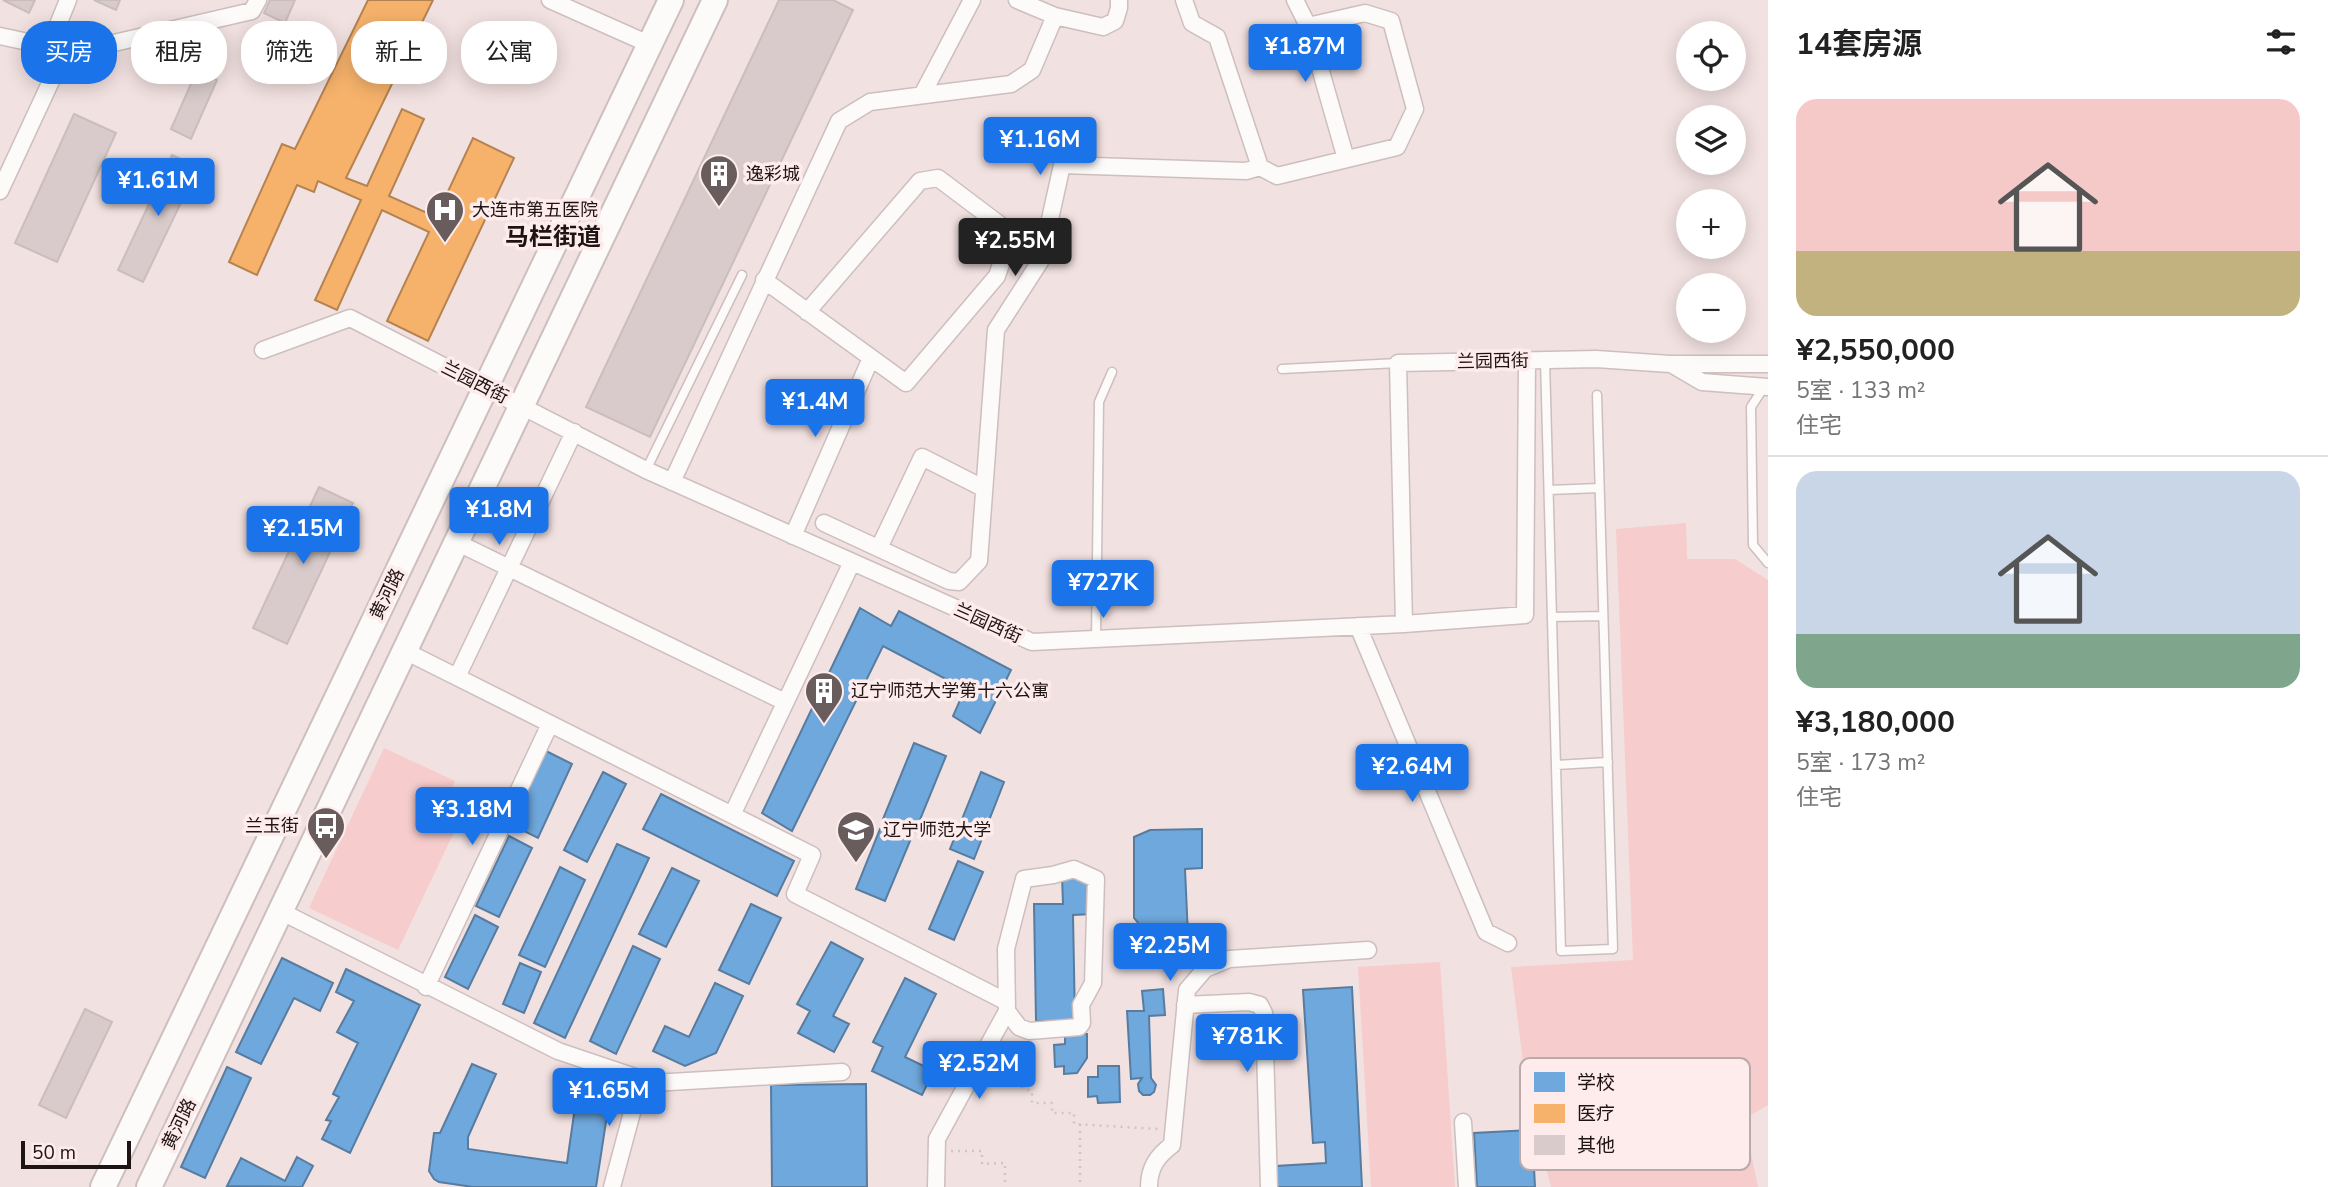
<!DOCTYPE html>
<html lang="zh">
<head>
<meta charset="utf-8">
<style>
  :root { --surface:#fff; --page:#f2f2f2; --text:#222; --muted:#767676; --line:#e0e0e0; --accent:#1a73e8 }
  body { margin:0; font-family:"Nunito Sans","Noto Sans SC",sans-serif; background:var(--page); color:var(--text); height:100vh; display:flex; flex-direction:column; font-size:26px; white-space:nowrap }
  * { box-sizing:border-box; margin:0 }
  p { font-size:23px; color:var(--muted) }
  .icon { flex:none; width:38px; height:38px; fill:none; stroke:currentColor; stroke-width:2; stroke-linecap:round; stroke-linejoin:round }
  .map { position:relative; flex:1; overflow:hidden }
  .sheet { display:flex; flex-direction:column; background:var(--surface); width:560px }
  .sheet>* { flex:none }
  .hud { position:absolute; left:21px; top:21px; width:665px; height:63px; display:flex; gap:14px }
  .buttons { position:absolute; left:1676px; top:21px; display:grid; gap:14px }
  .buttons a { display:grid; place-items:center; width:70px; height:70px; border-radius:50%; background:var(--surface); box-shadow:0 4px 18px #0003; font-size:35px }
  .scale { position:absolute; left:21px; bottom:18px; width:110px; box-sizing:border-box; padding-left:7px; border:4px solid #1e1414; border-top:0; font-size:19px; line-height:24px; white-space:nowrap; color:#1e1414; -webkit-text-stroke:5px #feebeb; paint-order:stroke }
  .price { position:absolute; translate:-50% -60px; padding:0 16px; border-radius:7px; background:var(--accent); color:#fff; font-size:23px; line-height:46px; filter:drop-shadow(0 2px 4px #0008) }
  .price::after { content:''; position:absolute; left:50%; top:42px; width:21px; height:16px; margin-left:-10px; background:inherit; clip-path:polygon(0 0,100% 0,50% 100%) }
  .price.current { background:#222; color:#fff }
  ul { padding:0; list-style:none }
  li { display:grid; align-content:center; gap:14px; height:371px; padding:0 28px }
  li+li { border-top:2px solid var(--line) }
  li span { display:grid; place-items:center; height:217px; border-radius:21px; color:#555 }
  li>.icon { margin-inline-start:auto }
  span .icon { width:126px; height:126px; fill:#fffc; stroke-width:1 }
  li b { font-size:30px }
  h2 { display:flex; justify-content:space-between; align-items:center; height:84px; padding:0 28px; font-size:30px }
  .pill { padding:0 24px; border-radius:28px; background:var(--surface); box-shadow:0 4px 18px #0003; font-size:24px; line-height:63px }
  .pill.current { background:var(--accent); color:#fff }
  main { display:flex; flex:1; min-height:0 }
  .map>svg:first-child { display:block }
  .green { fill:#f6cccc }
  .schools { fill:#6fa8dc; stroke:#577ca0; stroke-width:2 }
  .health { fill:#f6b26b; stroke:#b58351; stroke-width:2 }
  .building { fill:#d9cbcb; stroke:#cabdbd; stroke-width:2 }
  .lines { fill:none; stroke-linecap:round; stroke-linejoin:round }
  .service-casing { stroke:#ccbfbe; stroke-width:11 }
  .minor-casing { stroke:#ccbfbe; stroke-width:19 }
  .primary-casing { stroke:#ccbfbe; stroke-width:28 }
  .path { stroke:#ccc7c7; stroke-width:2.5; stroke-dasharray:2 5; stroke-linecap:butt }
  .service { stroke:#fdfafa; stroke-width:8 }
  .minor { stroke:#fdfafa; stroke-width:16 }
  .primary { stroke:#fdfafa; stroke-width:24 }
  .labels { text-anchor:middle; stroke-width:7; stroke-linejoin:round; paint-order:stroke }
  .poi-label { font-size:18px; fill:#1e1414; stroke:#feebeb; text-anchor:start }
  .street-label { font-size:18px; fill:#1e1414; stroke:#feebeb }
  .district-label { font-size:24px; font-weight:bold; fill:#1e1414; stroke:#feebeb }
  .key { fill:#feebeb; stroke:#baa; stroke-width:2 }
  .key-label { font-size:19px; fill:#1e1414 }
</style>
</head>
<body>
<main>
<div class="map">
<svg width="1768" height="1187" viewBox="0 0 1768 1187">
  <rect width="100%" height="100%" fill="#f2e1e1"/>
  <!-- green -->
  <path class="green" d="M1686,523L1687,559H1735L1768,580V1105L1744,1119L1758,1187H1551L1528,1102L1511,967L1633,960L1616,529Z
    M384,748L455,781L446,802L464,811L398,950L309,908Z
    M1440,962L1455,1187H1371L1358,967Z"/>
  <!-- schools -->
  <path class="schools" d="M860,608L891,626L899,611L1011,670L980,733L953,716L965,689L883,646L792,831L762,813Z
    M914,743L946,756L915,832L883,819Z
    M546,751L572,764L538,838L512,825Z
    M603,772L626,784L587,862L564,850Z
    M981,772L1004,782L974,859L950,849Z
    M661,794L794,861L777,896L643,829Z
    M880,829L910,841L885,901L856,889Z
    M1202,829V868L1185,869L1189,958L1168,959L1134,918V837L1150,830Z
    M509,836L532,848L499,917L476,906Z
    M617,844L649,858L565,1038L534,1023Z
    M958,861L983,872L954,940L929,929Z
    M560,867L585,880L545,967L519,955Z
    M672,868L699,881L666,947L639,934Z
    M1062,876H1091L1092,914L1073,915L1075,1021H1036L1034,904H1063Z
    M751,904L781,918L749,984L719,970Z
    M475,915L498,927L468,989L445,977Z
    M831,942L863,959L833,1016L849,1024L834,1052L798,1033L810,1011L797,1004Z
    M633,946L660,959L616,1054L590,1041Z
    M282,958L333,983L320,1011L294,998L261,1064L236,1052Z
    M520,963L541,972L524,1013L503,1004Z
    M346,969L420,1005L350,1153L322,1139L331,1121L326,1120L339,1097L333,1094L358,1043L337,1032L354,1001L336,992Z
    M905,978L936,994L905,1057L934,1071L922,1095L872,1071L883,1047L873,1042Z
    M715,983L743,996L716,1053L685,1066L653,1051L665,1026L689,1037Z
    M1352,987L1362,1187H1277L1276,1166L1326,1163L1325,1142L1313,1143L1303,990Z
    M1163,989L1165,1015L1149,1016L1151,1078L1156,1085L1154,1092L1150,1095H1143L1139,1091L1138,1084L1142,1078L1131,1079L1127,1011H1144L1142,991Z
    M1065,1034H1087V1058L1077,1073L1064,1074V1066L1055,1067L1054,1045L1065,1044Z
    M472,1064L496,1074L468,1137V1149L567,1163L580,1072L613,1076L596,1187H473L439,1182L434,1179L429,1171L434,1133H440Z
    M1098,1066H1119L1120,1102L1098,1103L1097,1096L1088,1097V1077H1098Z
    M227,1067L251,1078L205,1178L181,1167Z
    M866,1084L867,1187H772L771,1085Z
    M1532,1130L1535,1187H1477L1474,1133Z
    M297,1157L313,1166L302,1187L227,1186L241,1158L285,1181Z"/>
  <!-- health -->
  <path class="health" d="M368,0H433L346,178L367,186L402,109L424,119L389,196L436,217L473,138L514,158L428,341L387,321L429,232L382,210L337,310L315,300L361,200L318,181L314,192L297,185L257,275L229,262L282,144L295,149Z"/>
  <!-- building -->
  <path class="building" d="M3,0H35L29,13Z
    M94,0H120L116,10Z
    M270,0H295L285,23L264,13Z
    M779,0H833L853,10L650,437L586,407Z
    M197,70L217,80L191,139L171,129Z
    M74,114L116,133L57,262L15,243Z
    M172,155L198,167L143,282L118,270Z
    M319,487L353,503L287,644L253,628Z
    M85,1009L112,1022L66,1118L39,1105Z"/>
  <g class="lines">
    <defs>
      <path id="service" d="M1545,360L1561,951L1613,949L1597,395
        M1282,369L1398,363
        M1764,387L1751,407L1753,545L1768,563
        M646,470L742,275
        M1549,490L1599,488
        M1552,617L1603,616
        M1096,639L1099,402L1112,372
        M1556,765L1608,762"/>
      <path id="minor" d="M550,0L651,45
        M1017,0L1055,16L1103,27L1115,21L1119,8V0
        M1184,0L1192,23L1217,37L1260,167
        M1295,0L1308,26L1346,159
        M0,36L75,52
        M49,47L68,0
        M922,95L972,0
        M0,191L58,66L75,52L252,11L258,0
        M764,280C811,314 859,349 906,383L997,276L1008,243L1003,227L938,178L920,181L807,312
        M263,350L350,318L646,470L1032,642L1404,624L1398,363L1596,359L1670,364H1768
        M1673,365L1702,382L1768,387
        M672,482L839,121L870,102L1011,84L1032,70L1055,16
        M824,523L949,581L959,582L979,561L996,330L1041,260L1062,165L1246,171L1260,167L1277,176L1397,147L1415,109L1391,21L1365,13L1308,26
        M793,536L871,358
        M458,543L785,702
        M879,548L922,457L983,488
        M1404,624L1525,615L1527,361
        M1358,626L1486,932L1508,943
        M405,651L812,855L795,894L1007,1002
        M457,677L574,432
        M732,815L852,562
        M282,912L558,1051L653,1083L842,1072
        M426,987L550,724
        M1185,1005L1249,1002L1260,1005L1264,1013L1269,1187
        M1463,1122L1467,1187
        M612,1187L641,1079
        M936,1187L937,1139L1007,1011L1006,949L1024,879L1053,875L1074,869L1096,879L1093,983L1081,1005L1082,1023L1079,1027L1029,1031L1019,1027L1007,1011
        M1149,1187C1149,1168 1157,1156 1172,1145L1187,990L1205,969L1229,959L1368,950"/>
      <path id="primary" d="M103,1187L671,0
        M149,1187L715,0"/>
    </defs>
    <!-- service casing -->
    <use href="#service" class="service-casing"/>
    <!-- minor casing -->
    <use href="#minor" class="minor-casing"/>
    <!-- primary casing -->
    <use href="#primary" class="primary-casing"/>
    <!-- path -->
    <path class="path" d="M990,1070L1032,1092V1103H1052V1113H1074V1124L1159,1129
      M1080,1124V1187
      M951,1151H982V1164L1005,1163V1187"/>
    <!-- service -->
    <use href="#service" class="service"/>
    <!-- minor -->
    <use href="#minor" class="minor"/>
    <!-- primary -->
    <use href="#primary" class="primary"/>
  </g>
  <!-- icons -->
  <defs>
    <symbol id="building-pin" viewBox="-11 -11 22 30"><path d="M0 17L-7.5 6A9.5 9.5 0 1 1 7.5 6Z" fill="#685c5c" stroke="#feebeb"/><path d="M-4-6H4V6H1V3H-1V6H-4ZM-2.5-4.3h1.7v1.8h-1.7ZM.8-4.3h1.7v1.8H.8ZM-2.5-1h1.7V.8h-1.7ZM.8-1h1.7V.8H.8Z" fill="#fff"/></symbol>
    <symbol id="hospital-pin" viewBox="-11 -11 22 30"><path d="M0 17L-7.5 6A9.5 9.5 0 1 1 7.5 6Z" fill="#685c5c" stroke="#feebeb"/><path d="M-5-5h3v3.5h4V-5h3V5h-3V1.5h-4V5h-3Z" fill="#fff"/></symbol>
    <symbol id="bus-pin" viewBox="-11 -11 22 30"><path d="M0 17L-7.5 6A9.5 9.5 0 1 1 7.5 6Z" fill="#685c5c" stroke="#feebeb"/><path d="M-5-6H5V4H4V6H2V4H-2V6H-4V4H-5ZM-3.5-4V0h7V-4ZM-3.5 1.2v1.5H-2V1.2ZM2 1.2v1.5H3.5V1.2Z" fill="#fff"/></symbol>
    <symbol id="university-pin" viewBox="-11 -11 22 30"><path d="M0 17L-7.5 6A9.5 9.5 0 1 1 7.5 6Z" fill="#685c5c" stroke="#feebeb"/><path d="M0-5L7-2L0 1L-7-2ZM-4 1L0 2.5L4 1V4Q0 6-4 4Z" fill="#fff"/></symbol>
  </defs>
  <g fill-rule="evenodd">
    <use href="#building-pin" x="697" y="152" width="44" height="60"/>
    <use href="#hospital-pin" x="423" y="188" width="44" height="60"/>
    <use href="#building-pin" x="802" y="669" width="44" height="60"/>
    <use href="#bus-pin" x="304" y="804" width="44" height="60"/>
    <use href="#university-pin" x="834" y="808" width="44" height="60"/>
  </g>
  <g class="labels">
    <!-- poi labels -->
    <g class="poi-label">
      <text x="746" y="180">逸彩城</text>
      <text x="472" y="216">大连市第五医院</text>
      <text x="851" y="697">辽宁师范大学第十六公寓</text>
      <text x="299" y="832" text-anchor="end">兰玉街</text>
      <text x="883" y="836">辽宁师范大学</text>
    </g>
    <!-- street labels -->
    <g class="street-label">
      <text transform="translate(1493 361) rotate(-1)" y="6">兰园西街</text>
      <text transform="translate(475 382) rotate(27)" y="6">兰园西街</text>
      <text transform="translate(387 594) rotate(-64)" y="6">黄河路</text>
      <text transform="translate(988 623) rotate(24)" y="6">兰园西街</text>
      <text transform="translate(179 1124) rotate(-64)" y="6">黄河路</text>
    </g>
    <!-- district labels -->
    <g class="district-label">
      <text x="553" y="245">马栏街道</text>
    </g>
  </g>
  <!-- legend -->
  <rect x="1520" y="1058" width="230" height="112" rx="10" class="key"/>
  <rect x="1534" y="1072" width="31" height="20" fill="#6fa8dc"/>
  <rect x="1534" y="1104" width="31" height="19" fill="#f6b26b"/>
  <rect x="1534" y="1135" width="31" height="20" fill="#d9cbcb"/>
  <g class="key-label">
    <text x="1577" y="1089">学校</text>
    <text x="1577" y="1120">医疗</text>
    <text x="1577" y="1152">其他</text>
  </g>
</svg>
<div class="buttons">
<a><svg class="icon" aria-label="locate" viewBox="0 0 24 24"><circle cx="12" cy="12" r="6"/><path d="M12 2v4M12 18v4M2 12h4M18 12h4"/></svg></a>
<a><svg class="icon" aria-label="layers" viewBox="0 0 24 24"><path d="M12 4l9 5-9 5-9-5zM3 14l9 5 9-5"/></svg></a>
<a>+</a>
<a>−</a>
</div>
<div class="scale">50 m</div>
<b class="price" style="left:1305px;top:84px">¥1.87M</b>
<b class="price" style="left:1040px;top:177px">¥1.16M</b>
<b class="price" style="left:158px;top:218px">¥1.61M</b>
<b class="price current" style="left:1015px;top:278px">¥2.55M</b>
<b class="price" style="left:815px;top:439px">¥1.4M</b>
<b class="price" style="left:499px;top:547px">¥1.8M</b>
<b class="price" style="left:303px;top:566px">¥2.15M</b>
<b class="price" style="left:1103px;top:620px">¥727K</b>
<b class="price" style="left:1412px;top:804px">¥2.64M</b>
<b class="price" style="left:472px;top:847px">¥3.18M</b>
<b class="price" style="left:1170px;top:983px">¥2.25M</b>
<b class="price" style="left:1247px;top:1074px">¥781K</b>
<b class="price" style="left:979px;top:1101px">¥2.52M</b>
<b class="price" style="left:609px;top:1128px">¥1.65M</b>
<div class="hud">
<a class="pill current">买房</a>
<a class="pill">租房</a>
<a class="pill">筛选</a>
<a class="pill">新上</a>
<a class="pill">公寓</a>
</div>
</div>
<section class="sheet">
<h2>14套房源<svg class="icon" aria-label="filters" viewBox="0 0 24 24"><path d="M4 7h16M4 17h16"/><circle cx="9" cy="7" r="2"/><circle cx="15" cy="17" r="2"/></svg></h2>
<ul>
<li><span style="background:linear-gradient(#f6c9c9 70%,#c2b280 0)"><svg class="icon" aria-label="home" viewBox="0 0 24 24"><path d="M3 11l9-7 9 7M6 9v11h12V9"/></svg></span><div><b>¥2,550,000</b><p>5室 · 133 m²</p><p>住宅</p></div></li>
<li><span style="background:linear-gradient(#c9d6e8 75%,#7fa58c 0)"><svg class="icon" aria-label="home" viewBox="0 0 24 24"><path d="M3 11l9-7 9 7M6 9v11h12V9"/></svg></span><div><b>¥3,180,000</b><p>5室 · 173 m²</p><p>住宅</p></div></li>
</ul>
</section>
</main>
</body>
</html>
